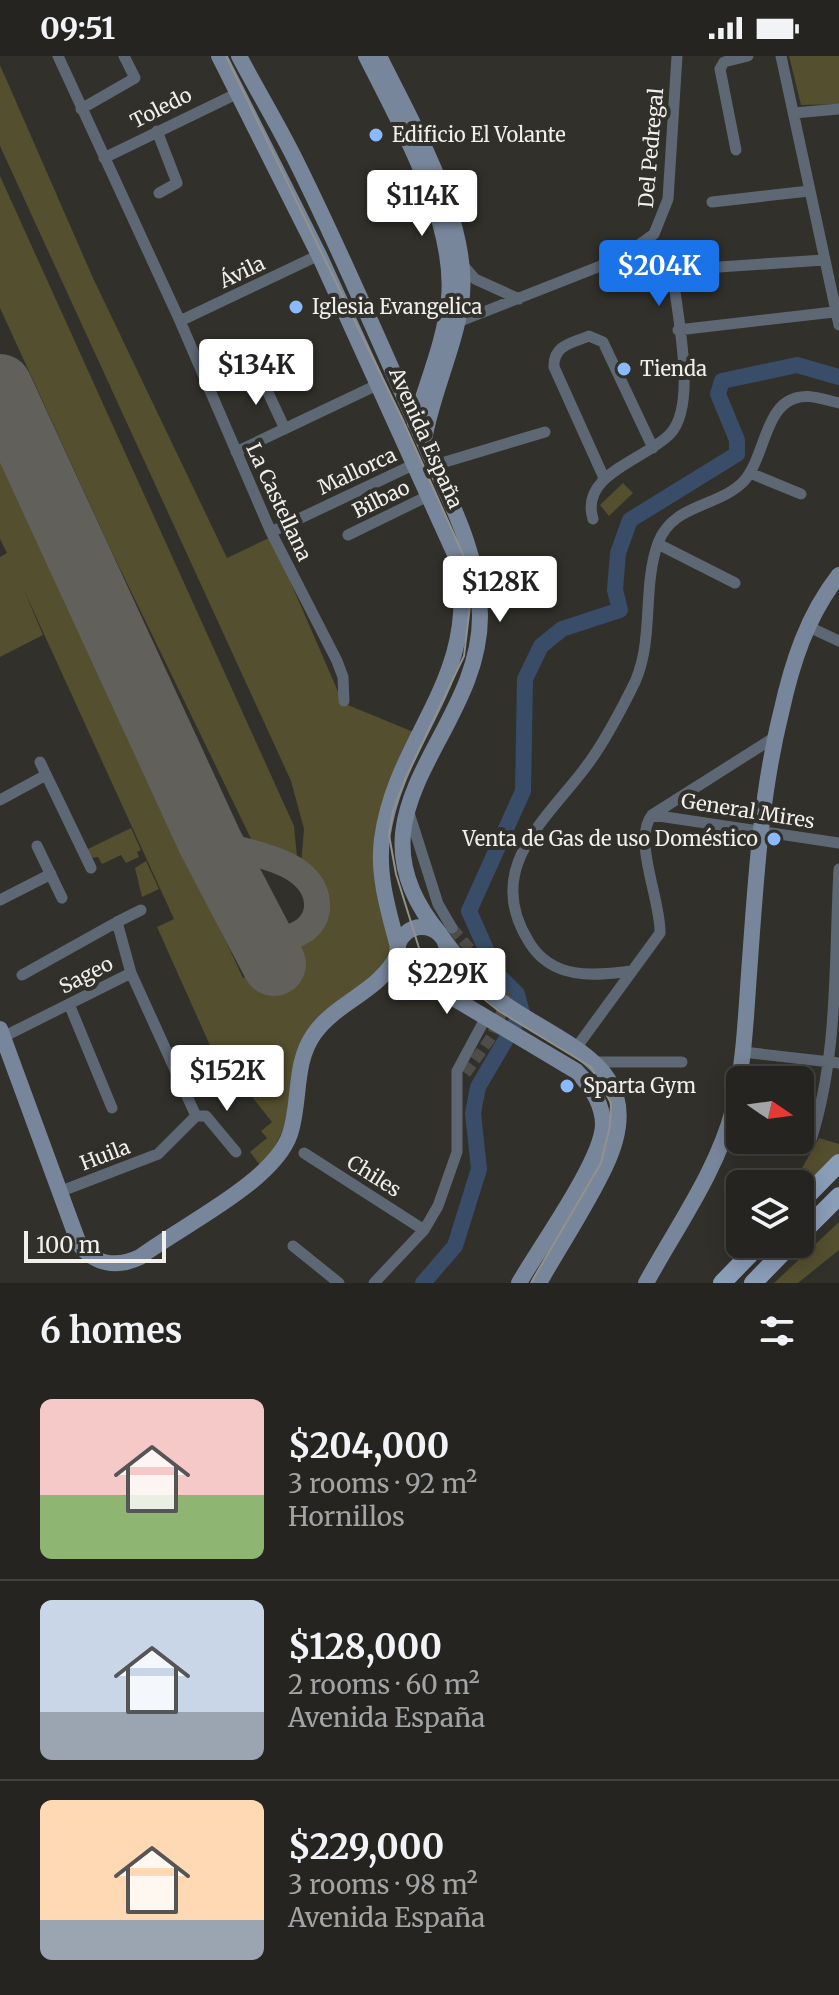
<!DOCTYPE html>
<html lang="en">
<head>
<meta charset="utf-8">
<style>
  :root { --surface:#252420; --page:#2d2c29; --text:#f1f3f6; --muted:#a3a4a5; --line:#42413e; --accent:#1a73e8 }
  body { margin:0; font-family:Merriweather,serif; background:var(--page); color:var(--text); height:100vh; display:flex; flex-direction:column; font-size:30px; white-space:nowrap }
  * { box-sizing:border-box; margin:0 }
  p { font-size:26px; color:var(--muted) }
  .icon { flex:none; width:44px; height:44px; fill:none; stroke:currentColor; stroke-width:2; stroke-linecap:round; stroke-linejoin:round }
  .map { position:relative; height:1227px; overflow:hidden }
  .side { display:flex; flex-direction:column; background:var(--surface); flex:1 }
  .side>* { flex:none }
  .needle { width:52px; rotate:103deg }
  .controls { position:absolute; left:726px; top:1010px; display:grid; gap:16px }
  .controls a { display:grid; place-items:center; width:88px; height:88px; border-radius:12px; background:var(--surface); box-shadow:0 4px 20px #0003,0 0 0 2px var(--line); font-size:40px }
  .scale { position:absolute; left:24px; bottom:20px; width:142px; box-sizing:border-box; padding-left:8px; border:4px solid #f0efeb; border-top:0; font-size:22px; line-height:28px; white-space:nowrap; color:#f0efeb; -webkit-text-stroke:6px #31302a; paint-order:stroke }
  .price { position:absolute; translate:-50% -68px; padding:0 18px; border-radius:8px; background:#fff; color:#222; font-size:26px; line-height:52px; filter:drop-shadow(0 2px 4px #0008) }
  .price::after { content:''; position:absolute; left:50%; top:48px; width:24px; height:18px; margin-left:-12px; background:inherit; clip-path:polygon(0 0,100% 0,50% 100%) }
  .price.selected { background:var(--accent); color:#fff }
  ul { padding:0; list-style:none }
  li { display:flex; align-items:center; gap:24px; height:200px; padding:0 40px }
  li+li { border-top:2px solid var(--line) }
  li span { display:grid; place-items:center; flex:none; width:224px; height:160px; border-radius:12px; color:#555 }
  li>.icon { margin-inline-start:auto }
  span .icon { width:96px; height:96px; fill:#fffc; stroke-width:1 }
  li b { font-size:34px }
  h2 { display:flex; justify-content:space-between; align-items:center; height:96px; padding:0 40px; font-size:34px }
  .status { display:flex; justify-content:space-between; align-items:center; height:56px; padding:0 40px; background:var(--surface); direction:ltr }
  .status svg { height:22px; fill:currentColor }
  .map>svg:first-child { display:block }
  .green { fill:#544f2e }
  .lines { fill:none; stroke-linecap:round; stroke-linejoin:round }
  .river { stroke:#394d68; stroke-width:16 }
  .taxiway { stroke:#62605b; stroke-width:26 }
  .runway { stroke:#62605b; stroke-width:64 }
  .street-tunnel { stroke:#4e4d47; stroke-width:11; stroke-dasharray:11 5.5; stroke-linecap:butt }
  .street { stroke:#5e6874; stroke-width:11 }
  .secondary { stroke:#78869b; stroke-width:16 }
  .primary { stroke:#8b9eb8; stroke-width:18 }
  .tram { stroke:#92918c; stroke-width:2 }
  .poi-dot { fill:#8abafc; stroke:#31302a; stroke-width:3 }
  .labels { text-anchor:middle; stroke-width:8; stroke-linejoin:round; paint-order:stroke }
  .street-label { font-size:20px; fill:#f0efeb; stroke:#31302a }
  .poi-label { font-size:20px; fill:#f0efeb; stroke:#31302a; text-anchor:start }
</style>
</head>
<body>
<div class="status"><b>09:51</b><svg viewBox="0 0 49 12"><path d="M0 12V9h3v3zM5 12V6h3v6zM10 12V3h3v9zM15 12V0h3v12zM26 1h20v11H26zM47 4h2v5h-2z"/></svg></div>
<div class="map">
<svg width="839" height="1227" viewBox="0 0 839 1227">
  <rect width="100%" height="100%" fill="#31302a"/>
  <!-- green -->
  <path class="green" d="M789,0H839V48L801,49Z
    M0,9L93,222L227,502L271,481L343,647L416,677L378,786L392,879L387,908L324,963L288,1065L263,1113L250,1096L267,1082L261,1075L272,1066L245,1032L241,1034L225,1012L230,1009L224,1002L217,1005L157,871L174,863L23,532L43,579L0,601V501L7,497L0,483V398L243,922L301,899L298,890L311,879L319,850L317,832L301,809L304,773L291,725L0,90Z
    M0,120L294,770L297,801L294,806L257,795L110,492L0,252Z
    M623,427L633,437L609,460L600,449Z
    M131,772L141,794L137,796L139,801L126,807L121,799L102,808L98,801L90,802L86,794Z
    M146,805L159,833L142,841L135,812Z
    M819,1082L839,1088V1103L800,1144V1128H793Z
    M839,1166V1194L798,1227H774Z"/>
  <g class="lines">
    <!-- river -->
    <path class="river" d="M522,957L517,938L497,918L469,855L523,735L525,623L541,590L562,573L620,554L615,534L618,497L630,464L737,398V384L718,338L722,325L797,309L839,321
      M423,1227L455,1190L479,1113L473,1057L478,1031L515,968"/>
    <!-- taxiway -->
    <path class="taxiway" d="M210,786C244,796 314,803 317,847C319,877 287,882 265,890"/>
    <!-- runway -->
    <path class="runway" d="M0,330L210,786L274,908"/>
    <!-- street-tunnel -->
    <path class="street-tunnel" d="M452,872L495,922L507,943L492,980L463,1021"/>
    <!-- street -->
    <path class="street" d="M58,0L180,265L271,476L337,605L343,621L344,645
      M781,0L839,269
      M81,53L135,22L124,0
      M794,57L839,53
      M157,75L177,127L159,137
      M736,94L720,13L724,6L748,0
      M104,102L236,38
      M712,146L809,135
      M463,209L475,223L519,243
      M180,265L319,199
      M453,268L621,202L654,178L668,143L677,0
      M678,274L834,256
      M258,315L285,373
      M236,396L379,328
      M435,409L545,376
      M750,417L801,438
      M604,422L554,311C553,289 572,287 589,280L603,286L653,392
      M593,463C579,418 645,404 670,378C697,350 678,265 674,227L679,217L689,213L824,204
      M271,476L415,408
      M348,479L430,439
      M658,488L735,527
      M807,570L839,585
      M40,706L91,812
      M0,744L46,719
      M409,757L438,848L452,872
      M652,759L839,787
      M37,790L62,842
      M0,844L51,818
      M632,915C593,920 552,924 529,886C483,813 545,765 585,712C602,690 618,660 631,634C656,589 641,534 658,487C673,447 718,452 744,425C762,405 765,360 787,346C804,335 821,343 839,347
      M131,917L117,866L141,854
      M22,919L117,866
      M69,948L112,1052
      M3,981L131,917L196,1060
      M576,992L660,877C661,844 632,784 652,759L775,681
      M743,996L839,1007
      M597,1006H682
      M196,1060H206L236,1096
      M809,1090C839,1003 834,904 839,813
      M304,1097L424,1174
      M59,1136L158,1098L196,1060
      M293,1190L339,1227
      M374,1227L424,1174L438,1150L457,1096V1015L485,963"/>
    <!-- secondary -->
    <path class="secondary" d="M219,0L319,199L458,505C480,624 396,679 382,783C377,819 389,857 398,891
      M239,0C257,34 277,67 294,101C341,195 382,292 425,388C449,443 479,497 480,559C481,680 336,755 440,878
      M366,0C400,68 456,165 449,242C445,285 427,326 415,367
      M379,0C412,67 473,171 461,247C454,294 432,337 424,384
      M397 896a25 25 0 1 1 50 0a25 25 0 1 1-50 0Z
      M444,884C461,907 479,929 502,946C566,992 653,1011 605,1111C586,1151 561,1188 539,1227
      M418,921L576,1015C591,1030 603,1047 603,1069C602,1105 539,1192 519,1227
      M0,973L79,1188C95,1209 117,1212 140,1201C181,1170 274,1126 290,1078C301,1045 293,1008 314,978C337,945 380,936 398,898
      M646,1227C676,1172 717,1115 733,1054C745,1005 746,954 750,904C756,821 761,738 781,657C792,607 807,560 839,519"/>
    <!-- primary -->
    <path class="primary" d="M800,1147L839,1107
      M800,1179L839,1140
      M722,1227L760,1188
      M753,1227L791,1188"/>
    <!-- tram -->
    <path class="tram" d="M226,0L402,362L465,503L471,541L464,600L406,721L393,755L389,779L396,818L419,892L499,955L591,1011L611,1047L610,1070L601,1107L531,1227"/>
  </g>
  <!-- markers -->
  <g class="poi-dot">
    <circle cx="376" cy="79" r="8"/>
    <circle cx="296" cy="251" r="8"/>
    <circle cx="624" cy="313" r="8"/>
    <circle cx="774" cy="783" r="8"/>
    <circle cx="567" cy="1030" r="8"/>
  </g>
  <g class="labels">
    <!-- street labels -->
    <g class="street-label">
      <text transform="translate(161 52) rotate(-27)" y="7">Toledo</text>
      <text transform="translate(651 92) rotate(-85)" y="7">Del Pedregal</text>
      <text transform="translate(242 216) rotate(-25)" y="7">Ávila</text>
      <text transform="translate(426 382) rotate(66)" y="7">Avenida España</text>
      <text transform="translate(357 415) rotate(-25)" y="7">Mallorca</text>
      <text transform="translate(381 443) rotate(-26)" y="7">Bilbao</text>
      <text transform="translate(279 446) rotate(65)" y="7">La Castellana</text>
      <text transform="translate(748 755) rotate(9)" y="7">General Mires</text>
      <text transform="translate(86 919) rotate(-27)" y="7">Sageo</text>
      <text transform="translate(105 1099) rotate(-21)" y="7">Huila</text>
      <text transform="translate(374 1120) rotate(32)" y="7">Chiles</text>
    </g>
    <!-- poi labels -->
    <g class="poi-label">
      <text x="392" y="86">Edificio El Volante</text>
      <text x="312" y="258">Iglesia Evangelica</text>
      <text x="640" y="320">Tienda</text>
      <text x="758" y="790" text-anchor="end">Venta de Gas de uso Doméstico</text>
      <text x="583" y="1037">Sparta Gym</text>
    </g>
  </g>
</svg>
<div class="controls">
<a><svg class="needle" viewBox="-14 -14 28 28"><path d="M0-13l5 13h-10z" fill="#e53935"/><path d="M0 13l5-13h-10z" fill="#a3a4a5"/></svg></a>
<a><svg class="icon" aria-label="layers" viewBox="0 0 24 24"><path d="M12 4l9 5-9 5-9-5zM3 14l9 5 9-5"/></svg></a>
</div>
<div class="scale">100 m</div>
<b class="price" style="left:422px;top:182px">$114K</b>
<b class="price selected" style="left:659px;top:252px">$204K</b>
<b class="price" style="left:256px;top:351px">$134K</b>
<b class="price" style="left:500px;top:568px">$128K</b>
<b class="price" style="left:447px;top:960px">$229K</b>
<b class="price" style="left:227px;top:1057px">$152K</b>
</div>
<section class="side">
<h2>6 homes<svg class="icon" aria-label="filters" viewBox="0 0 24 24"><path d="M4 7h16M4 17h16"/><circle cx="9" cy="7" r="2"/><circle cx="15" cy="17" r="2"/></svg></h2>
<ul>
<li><span style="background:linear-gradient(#f6c9c9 60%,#8fb573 0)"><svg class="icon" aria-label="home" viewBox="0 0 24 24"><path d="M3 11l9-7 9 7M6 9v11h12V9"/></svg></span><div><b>$204,000</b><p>3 rooms · 92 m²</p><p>Hornillos</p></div></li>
<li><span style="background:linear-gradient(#c9d6e8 70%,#9aa5b1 0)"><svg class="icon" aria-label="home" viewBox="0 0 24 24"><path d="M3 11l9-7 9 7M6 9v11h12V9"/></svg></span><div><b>$128,000</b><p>2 rooms · 60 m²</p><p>Avenida España</p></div></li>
<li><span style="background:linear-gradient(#ffd9b3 75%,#9aa5b1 0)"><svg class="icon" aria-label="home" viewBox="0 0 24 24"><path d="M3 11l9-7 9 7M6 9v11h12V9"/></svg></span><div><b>$229,000</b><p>3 rooms · 98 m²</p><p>Avenida España</p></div></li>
</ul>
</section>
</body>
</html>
